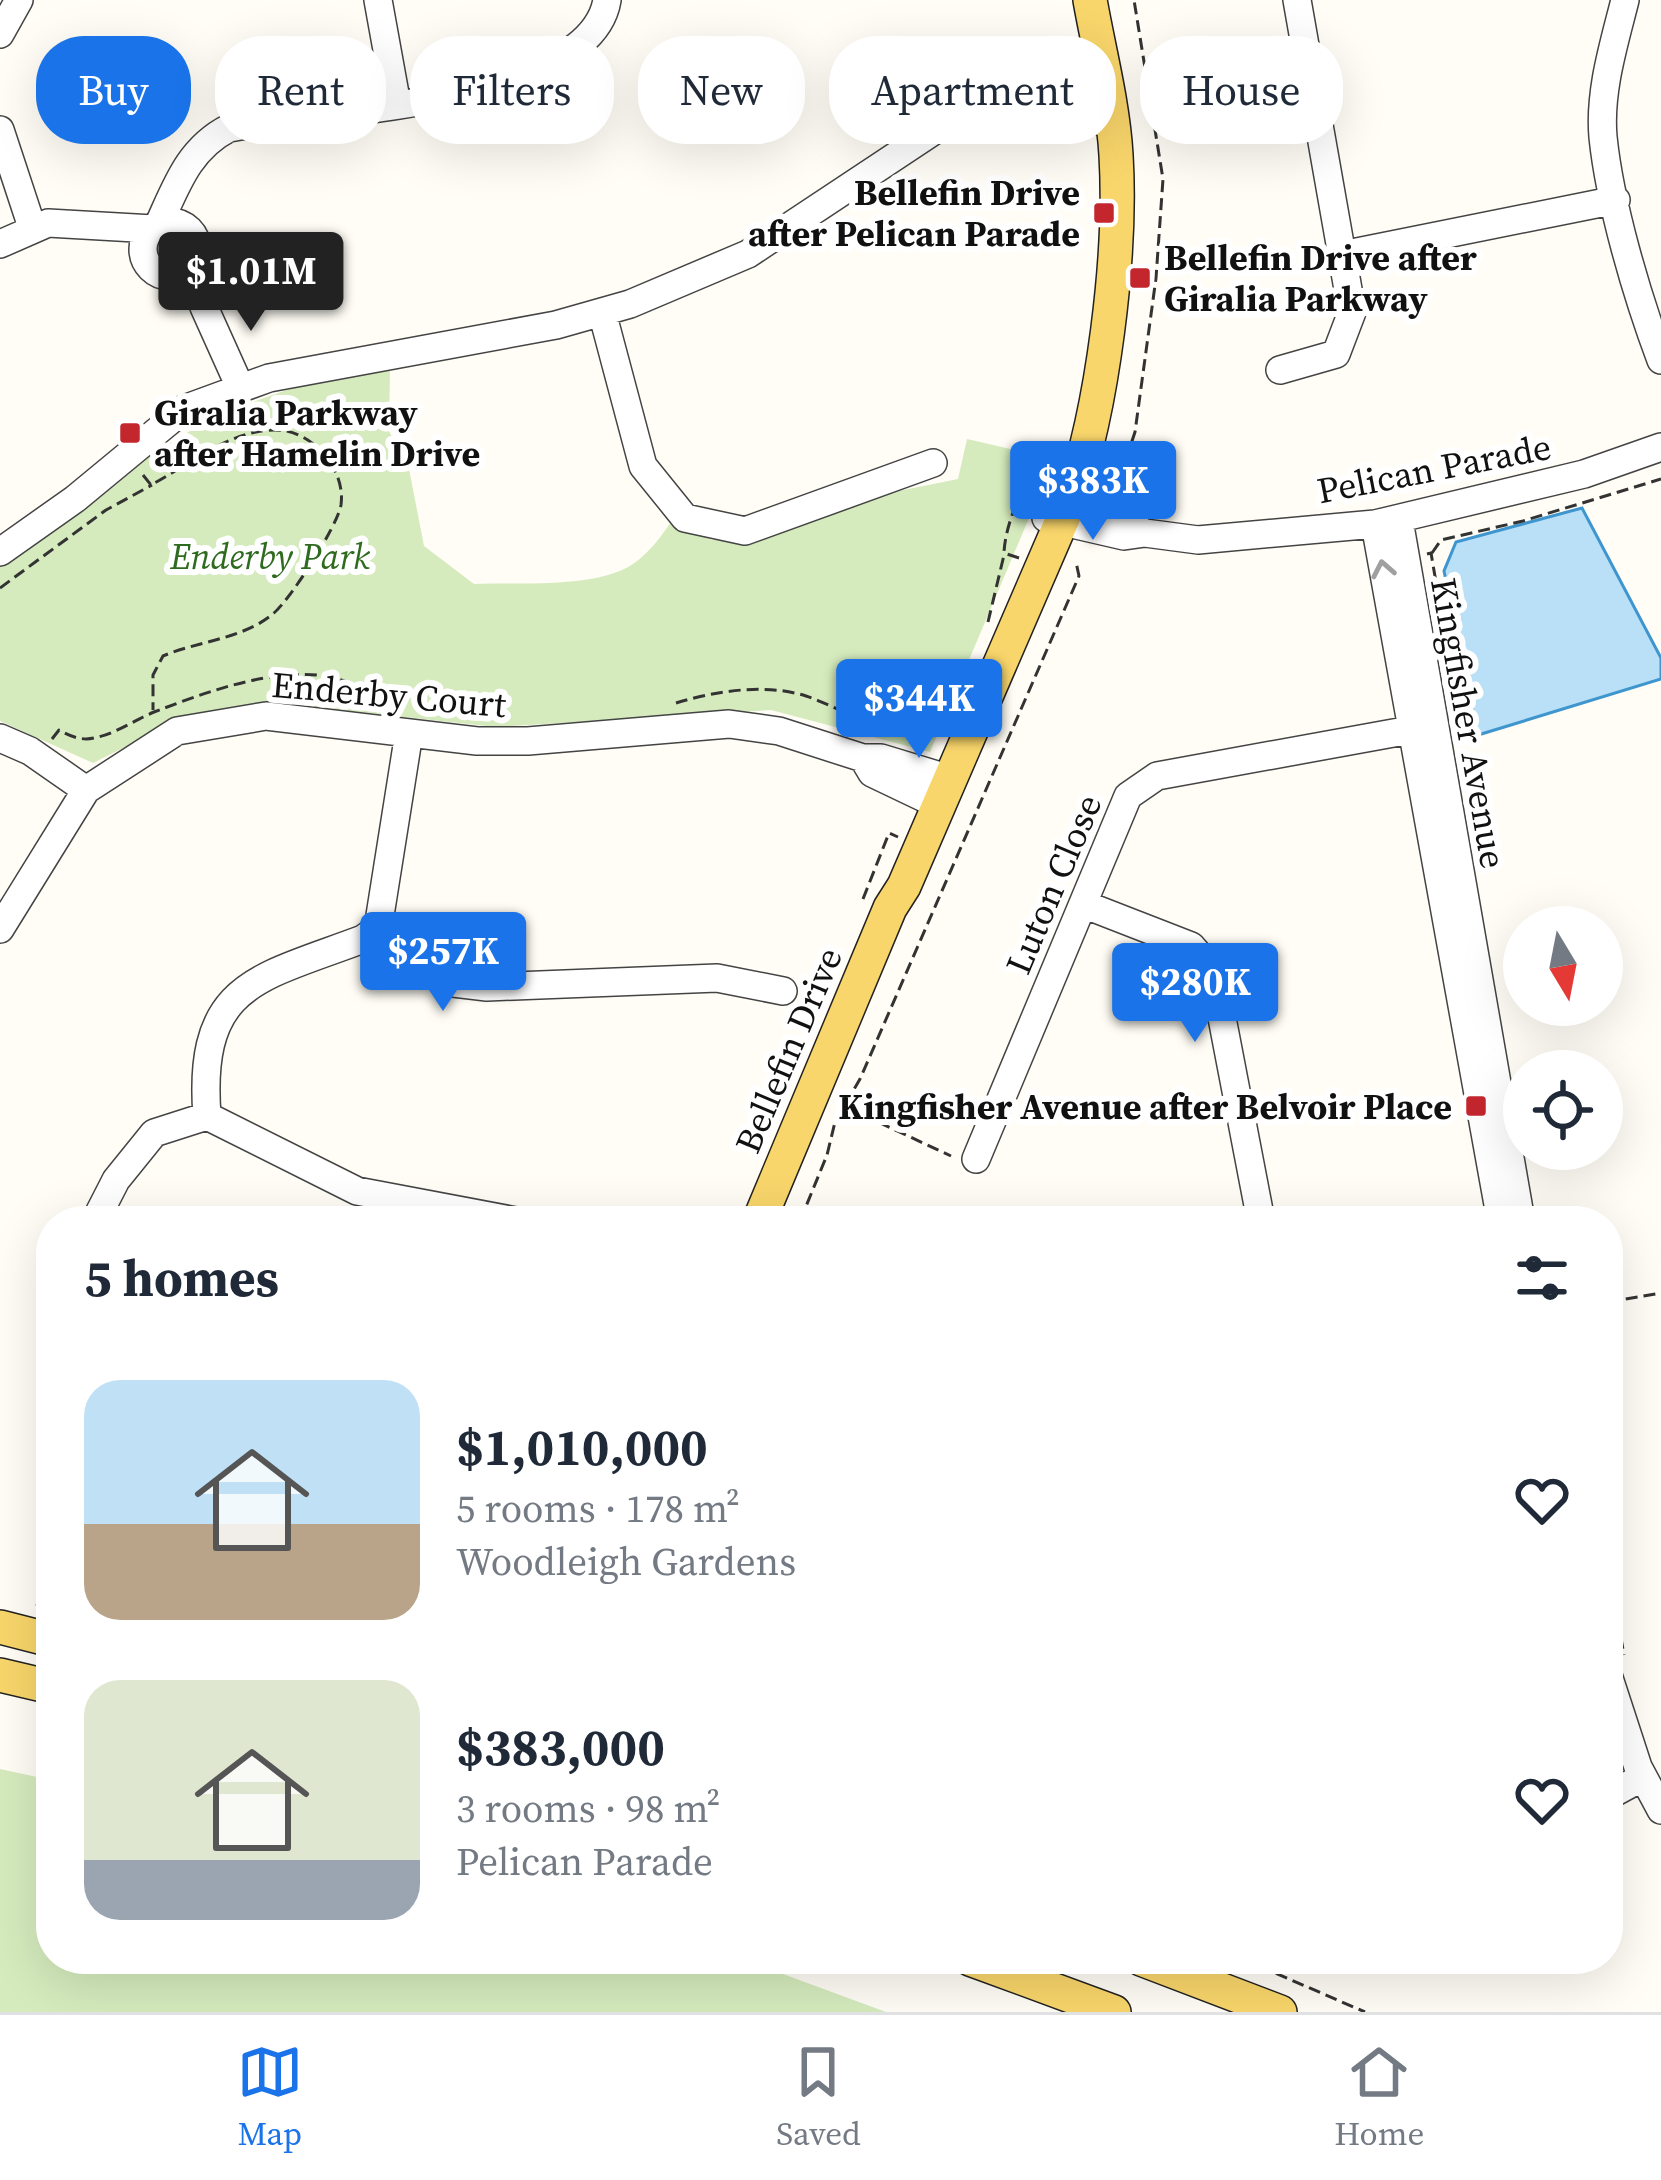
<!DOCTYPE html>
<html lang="en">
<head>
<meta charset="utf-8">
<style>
  :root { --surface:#fff; --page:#f6f6f7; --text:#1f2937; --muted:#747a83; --line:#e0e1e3; --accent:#1a73e8 }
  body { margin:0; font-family:"Source Serif 4",serif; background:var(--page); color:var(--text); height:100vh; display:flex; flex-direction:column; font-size:45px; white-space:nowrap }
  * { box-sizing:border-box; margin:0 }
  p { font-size:39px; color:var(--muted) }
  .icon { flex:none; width:66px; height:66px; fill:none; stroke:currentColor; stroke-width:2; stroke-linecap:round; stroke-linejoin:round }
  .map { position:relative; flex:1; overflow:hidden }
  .panel { position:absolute; left:36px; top:1206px; width:1587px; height:768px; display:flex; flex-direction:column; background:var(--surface); border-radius:48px; box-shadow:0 12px 48px #0002 }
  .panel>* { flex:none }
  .banner { position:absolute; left:36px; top:36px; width:1590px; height:108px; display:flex; gap:24px }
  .needle { width:78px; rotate:170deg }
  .tools { position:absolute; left:1503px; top:906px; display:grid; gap:24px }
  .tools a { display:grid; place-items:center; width:120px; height:120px; border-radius:50%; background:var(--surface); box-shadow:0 12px 48px #0002; font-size:60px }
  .price { position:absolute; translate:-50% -102px; padding:0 27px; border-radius:12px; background:var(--accent); color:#fff; font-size:39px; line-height:78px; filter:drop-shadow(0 3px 6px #0008) }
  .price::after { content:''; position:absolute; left:50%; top:72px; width:36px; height:27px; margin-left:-18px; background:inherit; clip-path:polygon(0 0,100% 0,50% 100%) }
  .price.on { background:#222; color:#fff }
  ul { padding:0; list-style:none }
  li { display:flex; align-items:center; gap:36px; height:300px; padding:0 48px }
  li span { display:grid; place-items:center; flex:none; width:336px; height:240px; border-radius:36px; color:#555 }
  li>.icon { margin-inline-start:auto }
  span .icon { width:144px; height:144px; fill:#fffc; stroke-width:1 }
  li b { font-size:51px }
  h2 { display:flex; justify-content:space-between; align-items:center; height:144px; padding:0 48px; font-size:51px }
  .tag { padding:0 42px; border-radius:48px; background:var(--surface); box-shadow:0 12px 48px #0002; font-size:42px; line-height:108px }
  .tag.on { background:var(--accent); color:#fff }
  .dock { display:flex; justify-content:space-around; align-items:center; height:168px; border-top:3px solid var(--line); background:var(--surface); font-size:33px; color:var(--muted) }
  .dock a { display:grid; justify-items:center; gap:6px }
  .dock .on { color:var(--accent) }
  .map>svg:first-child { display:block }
  .green { fill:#d5ebbd }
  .water { fill:#b9e0f7; stroke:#3f96cf; stroke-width:3 }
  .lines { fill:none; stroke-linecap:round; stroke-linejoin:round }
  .minor-casing { stroke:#444; stroke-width:30 }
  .major-casing { stroke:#222; stroke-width:36 }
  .path { stroke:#333; stroke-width:3; stroke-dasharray:12 6; stroke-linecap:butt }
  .minor { stroke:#fff; stroke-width:27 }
  .major { stroke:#f9d66b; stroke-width:33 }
  .oneway { stroke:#a0a0a0 }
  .poi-dot { fill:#c4262e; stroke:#fff; stroke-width:4.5 }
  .labels { text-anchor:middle; stroke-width:12; stroke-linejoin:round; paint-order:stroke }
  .poi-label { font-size:36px; font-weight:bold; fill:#111; stroke:#fff; text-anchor:end }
  .street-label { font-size:36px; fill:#111; stroke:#fff }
  .park-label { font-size:36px; font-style:italic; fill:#2f6b1f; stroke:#fff }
</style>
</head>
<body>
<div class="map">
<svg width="1661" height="2012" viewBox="0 0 1661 2012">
  <rect width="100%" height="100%" fill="#fffdf5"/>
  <!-- green -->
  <path class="green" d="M390,369L389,431L409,469L424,546L474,584C519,582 595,589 633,564C649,553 660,538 671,522L712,540L764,534L804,524L849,501L958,479L967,439L1054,459L930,752L771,710L495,727L277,703L189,715L93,763L0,721V565L101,497L148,458L213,416L304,384Z
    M0,1769L51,1780V1959H742L886,2012H0Z"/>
  <!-- water -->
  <path class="water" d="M1582,508L1661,658V679L1478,735L1444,571L1456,542Z"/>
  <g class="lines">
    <defs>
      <path id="minor" d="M378,0L397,105
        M1625,0C1614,44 1599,91 1603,137C1610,205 1637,296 1661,360
        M0,34L19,0
        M1042,97L1112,126
        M0,130L32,227
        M143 249a27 27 0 1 1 54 0a27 27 0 1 1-54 0Z
        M158,226C176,187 188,149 229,128C313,112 590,104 607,0
        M0,244L48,223L153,229
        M1342,255L1616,200
        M195,259L204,307L240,387
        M602,312L643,466L685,518L745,531L933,463
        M1280,370L1336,354L1352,312L1297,0
        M1056,496L1137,527
        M1046,518L1124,536L1145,533L1198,540L1375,524L1584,474L1661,447
        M1399,520L1521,1221
        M1375,524L1501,1221
        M0,552L75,499L184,409L269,378L556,325L630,304L748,254L938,128L977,111L1042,97L1102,68
        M409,733L378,928L445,982L487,987L717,978L783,991
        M0,738L30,751L86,790
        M863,758L872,773L939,805
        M1083,904L1191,946L1213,971L1261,1221
        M378,928L363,939C257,979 197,983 207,1116L357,1191L516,1221
        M0,929L86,790L177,731L266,716L477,741H528L729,724L779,731L863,758H881L950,779
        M976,1159L1128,796L1157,776L1432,726
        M95,1221L116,1180L154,1133L207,1116
        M1608,1675L1638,1767L1661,1810
        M1608,1796L1643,1777"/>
      <path id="major" d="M759,1221L890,908L904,886L1070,502C1103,408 1122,255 1116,155C1113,103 1099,51 1090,0
        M0,1627L51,1640
        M0,1675L51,1687
        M970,1959L1114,2012
        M1141,1959L1280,2012"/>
    </defs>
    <!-- minor casing -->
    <use href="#minor" class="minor-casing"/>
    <!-- major casing -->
    <use href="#major" class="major-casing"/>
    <!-- path -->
    <path class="path" d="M143,475L151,485C188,465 232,429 276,430C312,430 346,469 341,505C337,527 291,598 274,613C244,639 198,641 163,656L153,675V710
      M1106,488L1122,471L1135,432L1156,278L1163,179L1134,0
      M1432,553L1441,540L1523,521L1661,479
      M1427,554L1431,553L1458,711
      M1019,558L1004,553C1005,523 1026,471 1053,457
      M0,588L106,510L152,485
      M988,622L1004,555
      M676,703C716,691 765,683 806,696C828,703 854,720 878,719C909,717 938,696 962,679
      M52,739L59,730C70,736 81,741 94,738C115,734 135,720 154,712C204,693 262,671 317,675C347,677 376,696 404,707
      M863,899L889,833L898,837
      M815,1005L827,985
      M846,1107L951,1156
      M800,1221L827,1155L835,1122L860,1079L1079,576L1076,562
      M1608,1302L1661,1293
      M1608,1566L1624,1655
      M36,1606L51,1600
      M1243,1959L1365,2012"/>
    <!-- minor -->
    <use href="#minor" class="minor"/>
    <!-- major -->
    <use href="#major" class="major"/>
  </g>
  <!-- one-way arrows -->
  <defs><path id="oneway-chevron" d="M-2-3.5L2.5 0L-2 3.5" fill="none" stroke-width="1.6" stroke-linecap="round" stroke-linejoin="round" transform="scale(3)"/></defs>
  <use class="oneway" href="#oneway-chevron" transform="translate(1383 569) rotate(-101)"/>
  <!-- markers -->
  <g class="poi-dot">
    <rect x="1092" y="201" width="24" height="24" rx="6"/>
    <rect x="1128" y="266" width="24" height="24" rx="6"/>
    <rect x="118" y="421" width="24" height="24" rx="6"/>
    <rect x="1464" y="1094" width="24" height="24" rx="6"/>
  </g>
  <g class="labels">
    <!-- poi labels -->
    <g class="poi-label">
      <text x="1080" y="205">Bellefin Drive<tspan x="1080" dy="41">after Pelican Parade</tspan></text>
      <text x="1164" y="270" text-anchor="start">Bellefin Drive after<tspan x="1164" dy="41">Giralia Parkway</tspan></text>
      <text x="154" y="425" text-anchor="start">Giralia Parkway<tspan x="154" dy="41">after Hamelin Drive</tspan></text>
      <text x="1452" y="1119">Kingfisher Avenue after Belvoir Place</text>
    </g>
    <!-- street labels -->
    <g class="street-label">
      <text transform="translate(1434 468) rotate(-11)" y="13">Pelican Parade</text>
      <text transform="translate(389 694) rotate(5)" y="13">Enderby Court</text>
      <text transform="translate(1469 723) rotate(80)" y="13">Kingfisher Avenue</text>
      <text transform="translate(1053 884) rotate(-67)" y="13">Luton Close</text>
      <text transform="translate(788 1050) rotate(-67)" y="13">Bellefin Drive</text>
    </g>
    <!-- park labels -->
    <g class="park-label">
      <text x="270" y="569">Enderby Park</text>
    </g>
  </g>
</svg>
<div class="tools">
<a><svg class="needle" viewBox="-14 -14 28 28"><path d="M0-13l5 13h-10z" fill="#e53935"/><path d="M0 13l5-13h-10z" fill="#747a83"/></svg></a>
<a><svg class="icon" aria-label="locate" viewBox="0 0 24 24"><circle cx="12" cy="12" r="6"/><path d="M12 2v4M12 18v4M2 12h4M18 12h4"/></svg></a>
</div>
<b class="price on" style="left:251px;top:334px">$1.01M</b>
<b class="price" style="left:1093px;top:543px">$383K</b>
<b class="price" style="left:919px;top:761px">$344K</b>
<b class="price" style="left:443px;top:1014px">$257K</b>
<b class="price" style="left:1195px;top:1045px">$280K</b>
<div class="banner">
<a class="tag on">Buy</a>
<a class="tag">Rent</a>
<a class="tag">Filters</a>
<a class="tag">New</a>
<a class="tag">Apartment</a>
<a class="tag">House</a>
</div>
<section class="panel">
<h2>5 homes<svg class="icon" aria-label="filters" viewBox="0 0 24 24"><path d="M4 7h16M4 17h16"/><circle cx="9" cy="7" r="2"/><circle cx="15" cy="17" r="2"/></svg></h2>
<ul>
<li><span style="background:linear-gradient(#bfe0f5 60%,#b9a48a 0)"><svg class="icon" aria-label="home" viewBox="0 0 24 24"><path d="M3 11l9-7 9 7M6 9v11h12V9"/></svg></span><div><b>$1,010,000</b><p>5 rooms · 178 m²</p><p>Woodleigh Gardens</p></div><svg class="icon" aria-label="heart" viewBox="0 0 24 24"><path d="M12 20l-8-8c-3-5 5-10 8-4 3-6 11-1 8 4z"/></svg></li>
<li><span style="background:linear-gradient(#dfe7d0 75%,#9aa5b1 0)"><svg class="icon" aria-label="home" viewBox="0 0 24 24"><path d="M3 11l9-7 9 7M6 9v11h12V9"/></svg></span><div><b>$383,000</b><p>3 rooms · 98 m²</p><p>Pelican Parade</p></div><svg class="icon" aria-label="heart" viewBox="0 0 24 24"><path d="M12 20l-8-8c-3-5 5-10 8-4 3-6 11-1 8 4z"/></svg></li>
</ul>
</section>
</div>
<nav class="dock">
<a class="on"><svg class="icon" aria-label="map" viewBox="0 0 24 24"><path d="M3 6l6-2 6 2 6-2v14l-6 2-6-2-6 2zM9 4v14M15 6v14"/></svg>Map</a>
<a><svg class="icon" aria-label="saved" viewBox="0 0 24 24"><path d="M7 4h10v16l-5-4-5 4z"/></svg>Saved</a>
<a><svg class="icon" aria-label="home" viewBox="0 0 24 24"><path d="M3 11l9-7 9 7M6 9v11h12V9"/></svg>Home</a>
</nav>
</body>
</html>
